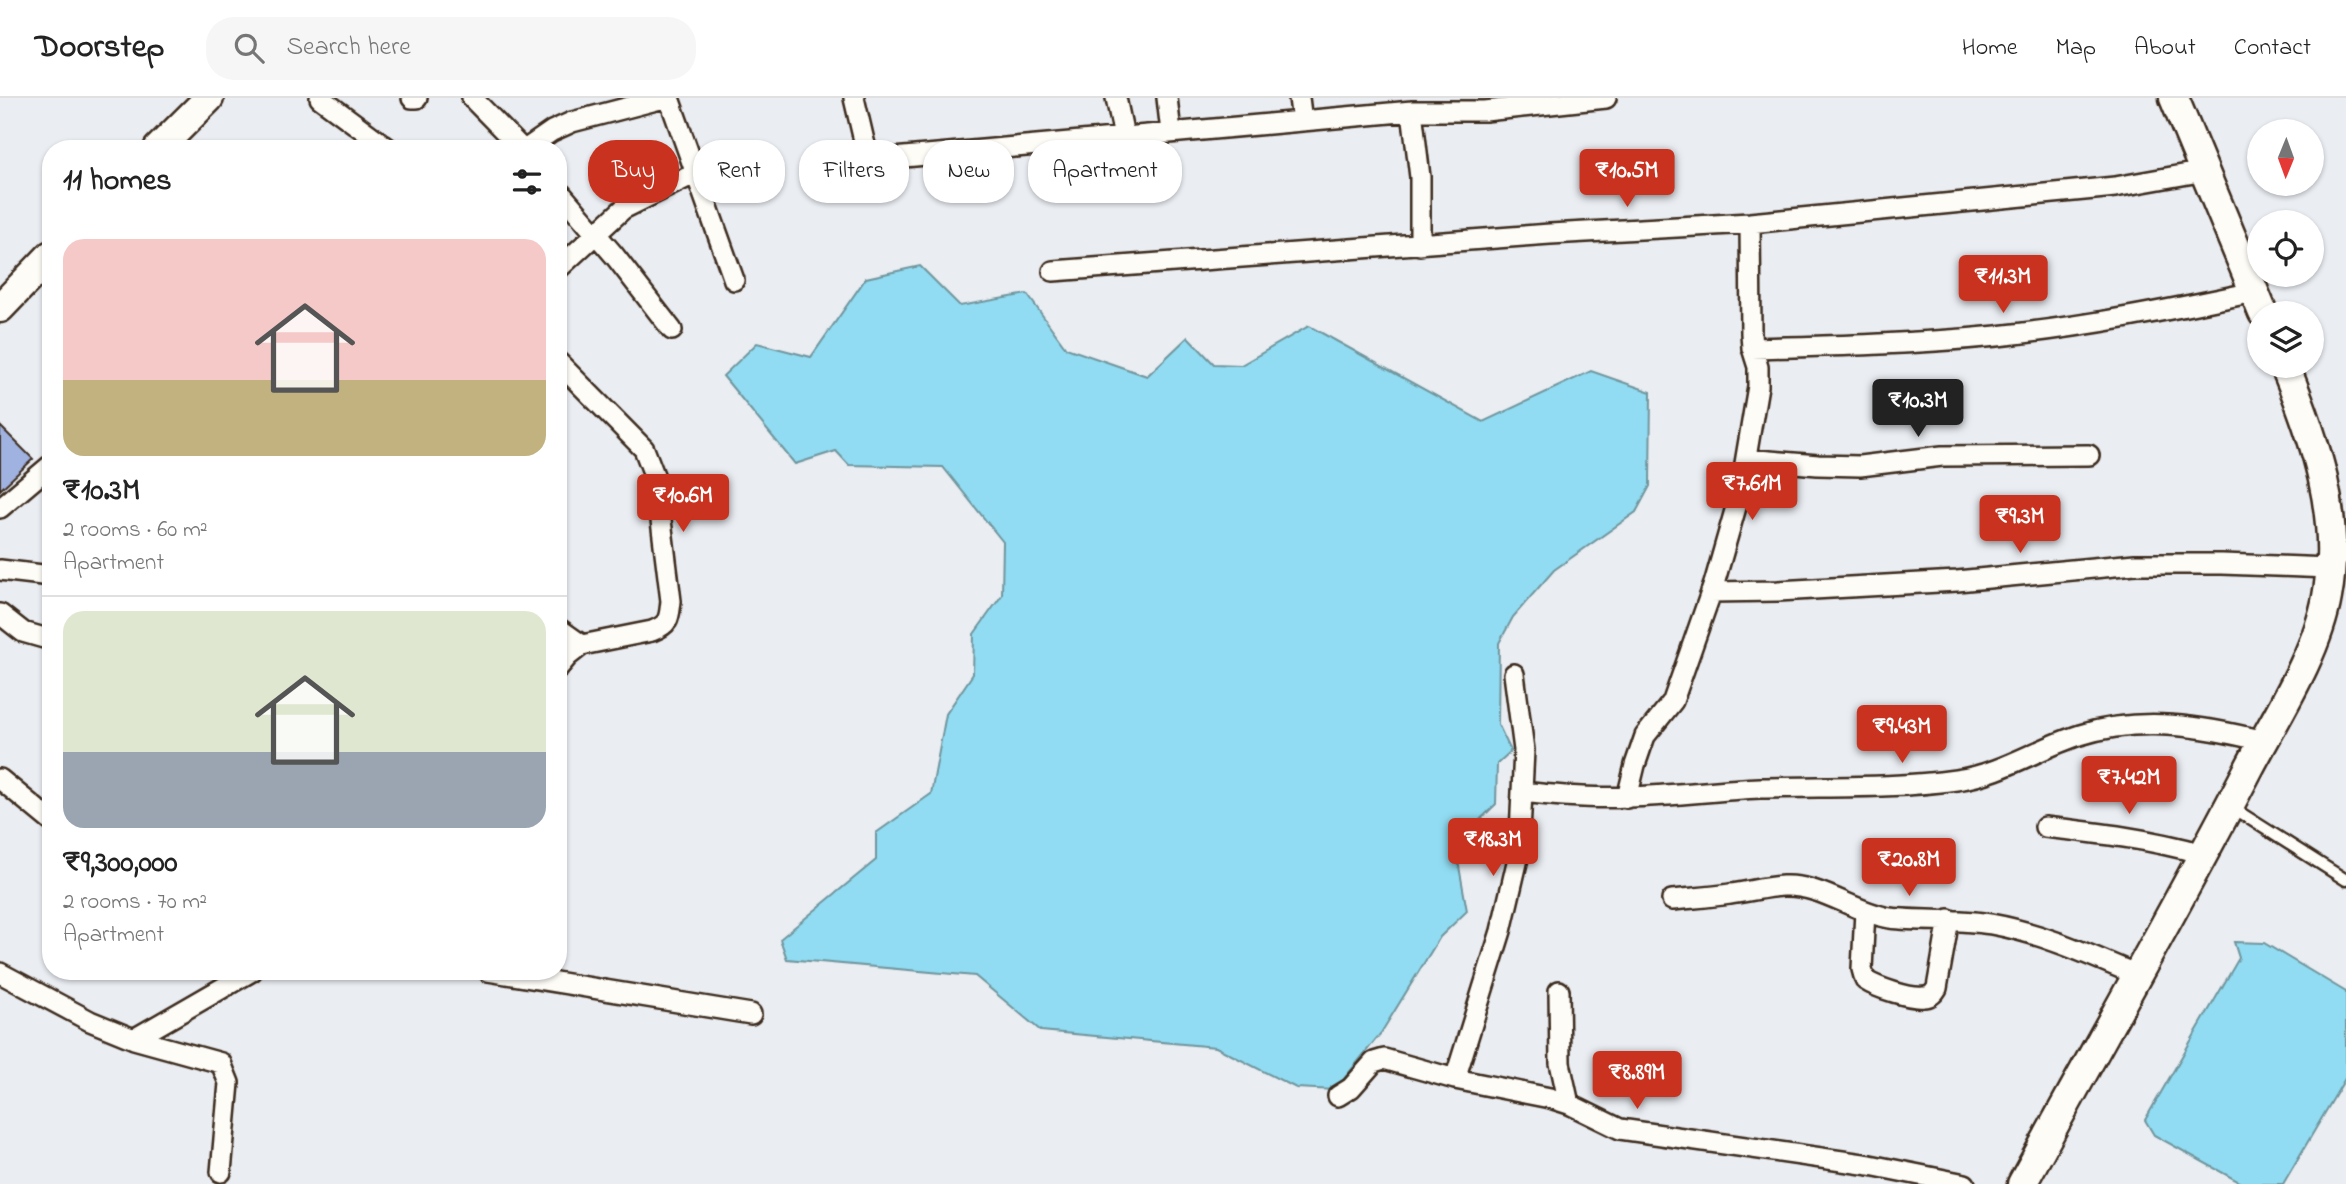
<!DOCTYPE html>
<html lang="en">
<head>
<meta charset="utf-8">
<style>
  :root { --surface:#fff; --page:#f6f6f6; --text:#222; --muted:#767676; --line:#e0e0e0; --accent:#c8321e }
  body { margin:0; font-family:"Indie Flower",sans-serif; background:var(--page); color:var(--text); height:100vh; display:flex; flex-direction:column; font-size:26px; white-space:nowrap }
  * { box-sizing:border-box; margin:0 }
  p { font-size:23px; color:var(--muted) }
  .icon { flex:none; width:38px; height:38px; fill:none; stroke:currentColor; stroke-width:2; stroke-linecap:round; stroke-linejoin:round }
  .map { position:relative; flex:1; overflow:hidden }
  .sheet { position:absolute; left:42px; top:42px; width:525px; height:840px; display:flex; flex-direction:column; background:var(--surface); border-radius:28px; box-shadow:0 2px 5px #0004 }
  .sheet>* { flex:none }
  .top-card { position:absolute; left:588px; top:42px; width:665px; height:63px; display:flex; gap:14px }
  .needle { width:46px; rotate:181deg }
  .fabs { position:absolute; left:2247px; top:21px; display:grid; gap:14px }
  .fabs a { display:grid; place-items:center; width:77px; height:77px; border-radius:50%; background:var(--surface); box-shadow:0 2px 5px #0004; font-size:35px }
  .price { position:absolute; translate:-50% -60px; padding:0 16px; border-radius:7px; background:var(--accent); color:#fff; font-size:23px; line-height:46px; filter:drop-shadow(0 2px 4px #0008) }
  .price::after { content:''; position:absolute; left:50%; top:42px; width:21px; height:16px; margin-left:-10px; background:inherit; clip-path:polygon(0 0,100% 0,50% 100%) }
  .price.selected { background:#222; color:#fff }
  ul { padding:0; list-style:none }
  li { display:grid; align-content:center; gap:14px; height:371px; padding:0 21px }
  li+li { border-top:2px solid var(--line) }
  li span { display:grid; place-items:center; height:217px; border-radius:21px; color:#555 }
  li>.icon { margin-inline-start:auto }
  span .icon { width:126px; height:126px; fill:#fffc; stroke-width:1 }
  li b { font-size:30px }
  h2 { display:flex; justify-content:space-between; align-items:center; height:84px; padding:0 21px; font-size:30px }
  .pill { padding:0 24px; border-radius:28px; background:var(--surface); box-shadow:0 2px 5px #0004; font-size:24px; line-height:63px }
  .pill.selected { background:var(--accent); color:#fff }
  header { display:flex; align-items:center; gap:42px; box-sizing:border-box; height:98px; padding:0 35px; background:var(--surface); border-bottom:2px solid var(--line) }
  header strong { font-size:33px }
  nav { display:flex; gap:38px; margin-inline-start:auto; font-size:24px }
  .search { width:490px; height:63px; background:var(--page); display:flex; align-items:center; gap:18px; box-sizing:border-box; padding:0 24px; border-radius:28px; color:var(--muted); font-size:26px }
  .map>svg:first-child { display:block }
  .water { fill:#91dcf2; stroke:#6f959d; stroke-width:2 }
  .building { fill:#9fb2e0; stroke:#3b2a1e; stroke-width:2 }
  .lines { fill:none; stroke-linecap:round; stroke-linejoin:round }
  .lane-casing { stroke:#3b2a1e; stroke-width:15 }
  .street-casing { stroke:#3b2a1e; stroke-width:24 }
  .secondary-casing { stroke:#3b2a1e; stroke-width:33 }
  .lane { stroke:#fdfcf7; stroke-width:10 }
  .street { stroke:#fdfcf7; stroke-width:19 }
  .secondary { stroke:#fdfcf7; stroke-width:28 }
</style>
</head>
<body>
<header>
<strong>Doorstep</strong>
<div class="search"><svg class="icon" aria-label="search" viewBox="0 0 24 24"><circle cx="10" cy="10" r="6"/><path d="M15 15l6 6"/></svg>Search here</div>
<nav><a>Home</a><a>Map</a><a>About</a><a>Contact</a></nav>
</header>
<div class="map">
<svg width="2346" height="1086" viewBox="0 0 2346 1086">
  <rect width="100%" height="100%" fill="#eaedf2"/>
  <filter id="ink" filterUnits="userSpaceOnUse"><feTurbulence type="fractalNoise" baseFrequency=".0143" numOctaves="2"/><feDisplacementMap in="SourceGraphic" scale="14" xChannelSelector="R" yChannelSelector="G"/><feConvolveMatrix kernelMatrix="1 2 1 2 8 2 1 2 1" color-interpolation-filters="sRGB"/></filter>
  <g filter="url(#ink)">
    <!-- water -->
    <path class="water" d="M920,168L960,208L1027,196L1066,250L1147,278L1188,239L1214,266L1241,267L1309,228L1483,324L1591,273L1651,294L1650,388L1636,414L1554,472L1513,519L1499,545L1498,626L1511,653L1497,666L1496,706L1455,746L1467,813L1440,839L1381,935L1335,992L1296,990L1216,949L1041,933L975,878L787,861L780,841L876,762V735L931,696L946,616L973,576L974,536L1002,497L1003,444L943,369L849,367L836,353L795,366L723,278L757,245L811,259L866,180Z
      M2234,844L2264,845L2346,894V979L2283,1086H2243L2154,1037L2145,1022L2239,860Z"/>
    <!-- building -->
    <path class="building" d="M0,328L33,361L0,392Z"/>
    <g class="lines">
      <defs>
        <path id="lane" d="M2231,709L2346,782"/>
        <path id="street" d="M320,0L389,51
          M412,0H417
          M472,0L522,51
          M669,0L734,182
          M854,0L865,47L871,57L881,60H893L1302,23L1412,13H1485L1606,0
          M1116,0L1124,38
          M1167,0L1171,34
          M1299,0L1302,23
          M1412,13L1420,79V147
          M526,51L552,33L572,24L664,0
          M558,92L614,157L672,232
          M558,171L623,111L696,75
          M1053,173L1550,136L1750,125L2115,89L2205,73
          M1752,250C1834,248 1916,246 1997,238C2084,229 2169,212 2254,194
          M558,264L644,351L656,382L671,503C669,520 670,526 652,533L582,547L568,558L558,570
          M1746,361L1818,367L1860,368L1942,358L2089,357
          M0,410L51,367
          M0,472L51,478
          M1711,494L1778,493L1957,483L2135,466H2222L2329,470
          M0,516L23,534L51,542
          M558,530L582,547
          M0,681L51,723
          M1522,694C1557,698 1593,701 1628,699C1672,698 1716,692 1760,690C1826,688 1892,691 1956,682C2002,676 2038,650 2080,637C2141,618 2203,628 2263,643
          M1627,700L1635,667L1645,638L1673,603L1714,486L1740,395L1758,288V269L1752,250L1751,235L1750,125
          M2045,729C2099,735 2151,741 2203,756
          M1672,802C1691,800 1711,799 1730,796C1747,794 1765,789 1783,788C1821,786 1853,814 1890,820C1923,824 1957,820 1991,826C2042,835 2090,857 2137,877
          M1865,813L1862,871L1865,882C1877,890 1911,901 1924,899C1931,899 1934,895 1937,890L1949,821
          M488,873L751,916
          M0,875L90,923L134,941L221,965L229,985L221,1074
          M1559,893L1560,965L1569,1006
          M134,941L252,873
          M1455,981L1501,833L1519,756L1524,652L1514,576
          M1338,998L1351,990L1374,964L1384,961L1455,981L1550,1000L1569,1006L1620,1031L1870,1067L1965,1086"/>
        <path id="secondary" d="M2174,0L2263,215
          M158,51L209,0
          M0,210L51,157
          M2022,1086C2097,948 2176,811 2248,672C2275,620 2317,557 2327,499C2342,419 2315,341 2285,268"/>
      </defs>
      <!-- lane casing -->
      <use href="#lane" class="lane-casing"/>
      <!-- street casing -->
      <use href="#street" class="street-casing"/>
      <!-- secondary casing -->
      <use href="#secondary" class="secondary-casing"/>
      <!-- lane -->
      <use href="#lane" class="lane"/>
      <!-- street -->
      <use href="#street" class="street"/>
      <!-- secondary -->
      <use href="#secondary" class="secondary"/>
    </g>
  </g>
</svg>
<div class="fabs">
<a><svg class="needle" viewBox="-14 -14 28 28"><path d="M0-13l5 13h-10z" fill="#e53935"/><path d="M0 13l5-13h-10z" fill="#767676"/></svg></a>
<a><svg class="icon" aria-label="locate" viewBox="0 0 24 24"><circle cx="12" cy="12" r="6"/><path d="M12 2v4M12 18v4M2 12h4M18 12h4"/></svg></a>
<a><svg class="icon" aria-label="layers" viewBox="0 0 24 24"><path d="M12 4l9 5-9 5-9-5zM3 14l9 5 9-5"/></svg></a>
</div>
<b class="price" style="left:1627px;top:111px">₹10.5M</b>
<b class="price" style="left:2003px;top:217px">₹11.3M</b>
<b class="price selected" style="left:1918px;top:341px">₹10.3M</b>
<b class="price" style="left:1752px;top:424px">₹7.61M</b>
<b class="price" style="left:683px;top:436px">₹10.6M</b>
<b class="price" style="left:2020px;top:457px">₹9.3M</b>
<b class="price" style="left:1902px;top:667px">₹9.43M</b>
<b class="price" style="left:2129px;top:718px">₹7.42M</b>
<b class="price" style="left:1493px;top:780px">₹18.3M</b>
<b class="price" style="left:1909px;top:800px">₹20.8M</b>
<b class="price" style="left:1637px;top:1013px">₹8.89M</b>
<div class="top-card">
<a class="pill selected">Buy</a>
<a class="pill">Rent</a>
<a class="pill">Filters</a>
<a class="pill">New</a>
<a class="pill">Apartment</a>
</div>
<section class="sheet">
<h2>11 homes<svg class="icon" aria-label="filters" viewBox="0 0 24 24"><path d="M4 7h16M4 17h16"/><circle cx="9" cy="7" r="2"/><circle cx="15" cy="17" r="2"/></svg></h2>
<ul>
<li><span style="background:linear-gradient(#f6c9c9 65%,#c2b280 0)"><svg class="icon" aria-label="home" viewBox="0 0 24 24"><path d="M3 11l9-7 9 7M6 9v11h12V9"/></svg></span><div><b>₹10.3M</b><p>2 rooms · 60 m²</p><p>Apartment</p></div></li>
<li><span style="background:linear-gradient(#dfe7d0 65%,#9aa5b1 0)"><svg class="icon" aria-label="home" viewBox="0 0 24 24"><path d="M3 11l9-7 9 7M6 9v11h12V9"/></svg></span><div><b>₹9,300,000</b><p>2 rooms · 70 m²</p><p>Apartment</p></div></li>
</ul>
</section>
</div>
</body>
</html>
